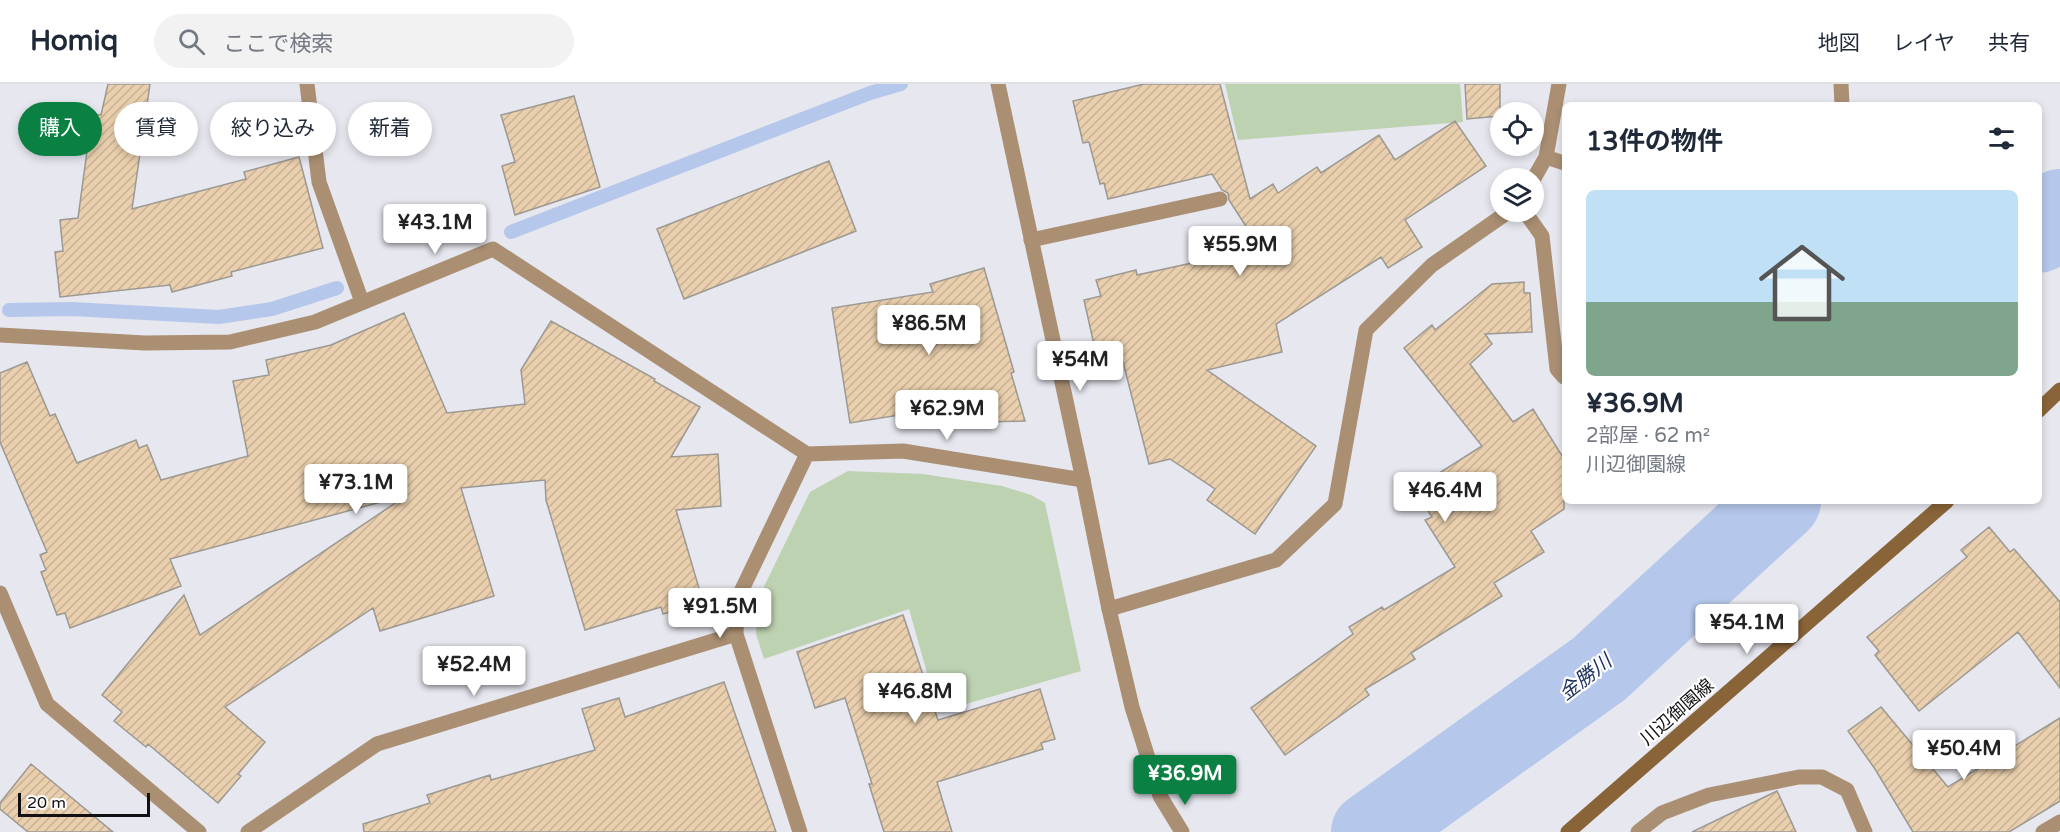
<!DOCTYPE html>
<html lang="ja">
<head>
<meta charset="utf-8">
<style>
  :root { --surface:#fff; --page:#f2f2f3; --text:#1f2937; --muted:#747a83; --line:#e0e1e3; --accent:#0b8043 }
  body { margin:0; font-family:"Varela Round","Noto Sans JP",sans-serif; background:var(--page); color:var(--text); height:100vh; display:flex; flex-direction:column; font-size:22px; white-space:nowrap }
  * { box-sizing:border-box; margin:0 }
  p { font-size:20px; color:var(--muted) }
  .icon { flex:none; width:33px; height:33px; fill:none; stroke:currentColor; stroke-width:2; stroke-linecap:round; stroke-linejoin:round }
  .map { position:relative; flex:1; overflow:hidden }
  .sheet { position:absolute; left:1562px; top:18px; width:480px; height:402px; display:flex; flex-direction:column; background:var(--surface); border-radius:9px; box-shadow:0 3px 9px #0003 }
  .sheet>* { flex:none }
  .guide { position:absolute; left:18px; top:18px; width:570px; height:54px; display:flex; gap:12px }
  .controls { position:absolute; left:1490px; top:18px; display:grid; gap:12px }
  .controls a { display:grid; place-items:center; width:54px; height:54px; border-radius:50%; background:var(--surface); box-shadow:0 3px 9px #0003; font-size:30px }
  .scale { position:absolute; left:18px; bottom:15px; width:132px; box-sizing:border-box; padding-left:6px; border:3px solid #111114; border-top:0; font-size:16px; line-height:21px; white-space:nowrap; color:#111114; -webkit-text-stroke:4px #fff; paint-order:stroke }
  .price { position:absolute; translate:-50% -51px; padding:0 14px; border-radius:6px; background:#fff; color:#222; font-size:20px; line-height:39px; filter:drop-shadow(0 2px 3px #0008) }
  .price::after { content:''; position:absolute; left:50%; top:36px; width:18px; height:14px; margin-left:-9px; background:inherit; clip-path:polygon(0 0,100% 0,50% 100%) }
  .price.selected { background:var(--accent); color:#fff }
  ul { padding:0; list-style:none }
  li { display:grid; align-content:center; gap:12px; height:318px; padding:0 24px }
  li span { display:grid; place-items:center; height:186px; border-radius:9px; color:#555 }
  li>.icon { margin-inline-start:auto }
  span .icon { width:108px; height:108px; fill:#fffc; stroke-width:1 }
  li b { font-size:26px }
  h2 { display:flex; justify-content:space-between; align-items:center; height:72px; padding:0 24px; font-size:26px }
  .chip { padding:0 21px; border-radius:27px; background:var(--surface); box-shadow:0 3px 9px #0003; font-size:21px; line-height:54px }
  .chip.selected { background:var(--accent); color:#fff }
  header { display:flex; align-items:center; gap:36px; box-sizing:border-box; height:84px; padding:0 30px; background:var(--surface); border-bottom:2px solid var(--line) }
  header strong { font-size:28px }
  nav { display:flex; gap:33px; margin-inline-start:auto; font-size:21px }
  .search { width:420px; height:54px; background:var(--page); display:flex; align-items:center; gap:15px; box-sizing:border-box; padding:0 21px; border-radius:33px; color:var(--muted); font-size:22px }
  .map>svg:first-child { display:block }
  .green { fill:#bdd2b0 }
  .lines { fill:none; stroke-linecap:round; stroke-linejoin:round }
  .stream { stroke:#b5c7ea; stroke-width:14 }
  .river { stroke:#b5c7ea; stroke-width:80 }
  .building { fill:url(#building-hatch); stroke:#9c9892; stroke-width:1.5 }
  .service { stroke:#aa8f73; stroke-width:15 }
  .minor { stroke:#aa8f73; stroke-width:15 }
  .tertiary { stroke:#aa8f73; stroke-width:15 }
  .secondary { stroke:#8a6439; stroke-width:15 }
  .labels { text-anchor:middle; stroke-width:4.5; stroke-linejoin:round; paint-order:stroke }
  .street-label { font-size:18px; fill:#111114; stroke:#fff }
  .water-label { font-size:20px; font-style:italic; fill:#1c2f5c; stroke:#fff }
</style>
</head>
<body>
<header>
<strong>Homiq</strong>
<div class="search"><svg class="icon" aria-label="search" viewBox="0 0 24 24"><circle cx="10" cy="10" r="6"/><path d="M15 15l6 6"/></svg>ここで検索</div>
<nav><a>地図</a><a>レイヤ</a><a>共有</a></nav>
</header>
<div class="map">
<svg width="2060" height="748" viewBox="0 0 2060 748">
  <defs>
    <pattern id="building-hatch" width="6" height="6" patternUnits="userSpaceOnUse" patternTransform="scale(1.5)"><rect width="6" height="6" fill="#e9cfad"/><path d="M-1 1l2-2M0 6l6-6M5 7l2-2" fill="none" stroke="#c7b194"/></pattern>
  </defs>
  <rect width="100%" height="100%" fill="#e6e7ef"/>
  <!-- green -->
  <path class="green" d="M1225,0H1460L1463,38L1238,56Z
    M848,387L923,390L1002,402L1031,411L1045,419L1081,587L938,628L909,525L764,575L756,550L759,513L810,408Z"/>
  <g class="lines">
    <!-- stream -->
    <path class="stream" d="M511,148L870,9L901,0
      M9,226L72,225L219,233L272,225L337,204"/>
    <!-- river -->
    <path class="river" d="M2038,149L2060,125
      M1371,748L1599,585L1781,417"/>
  </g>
  <!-- building -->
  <path class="building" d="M108,0H150L132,125L246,95L244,88L299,73L323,164L231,188L232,192L172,208L170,201L60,213L55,168L63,167L60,136L78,134L92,30L101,31Z
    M1144,0H1220L1250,115L1273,100L1278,109L1317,83L1321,89L1379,51L1395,76L1455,37L1486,82L1405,136L1422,163L1388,184L1381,173L1276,240L1282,268L1207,286L1316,362L1255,450L1207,416L1215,405L1170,375L1149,380L1123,278L1099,283L1084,216L1101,212L1096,196L1136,186L1137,191L1260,164L1229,116L1228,109L1222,106L1212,90L1108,115L1104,99L1100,100L1089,58L1083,59L1073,17Z
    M1465,0H1500V32L1467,35Z
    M574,12L600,103L515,131L502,82L515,78L501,31Z
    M829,77L856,147L684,215L657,145Z
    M984,184L1014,288L1011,289L1025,337L927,339L924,327L850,339L832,224L933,208L930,200Z
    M1524,198V209H1530L1532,248L1485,250L1492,260L1470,280L1513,338L1533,325L1564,375V425L1531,447L1544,468L1494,499L1502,512L1411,569L1415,575L1365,605L1369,611L1285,671L1251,624L1353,550L1349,543L1382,523L1384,526L1455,483L1425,436L1432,433L1414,405L1482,362L1404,264L1432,241L1435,246L1492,200Z
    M404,229L447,329L525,320L521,286L551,237L655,295L654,297L700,323L671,373L718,370L721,422L676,426L703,518L663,530L661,523L585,546L546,416L545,396L461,404L494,512L380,547L373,524L225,623L265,658L238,690L241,692L218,719L148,660L146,663L114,637L122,628L102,611L184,511L200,551L407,411L170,475L181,502L70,544L65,529L57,531L41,488L46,486L40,471L47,468L0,358V289L27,278L50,332L55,330L77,379L136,356L139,364L147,361L161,396L248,372L233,297L269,291L266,276L331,261Z
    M1989,443L2010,468L2014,465L2060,518V604L2018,548L1919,627L1875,571L1879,567L1867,553L1967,473L1961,466Z
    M903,531L938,636L1040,605L1055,655L1041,659L1043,665L937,698L952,748H884L869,700H872L845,614L815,624L797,568Z
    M724,598L776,748H364L363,740L430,719L427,711L490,691L491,696L595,666L582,625L619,614L625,633Z
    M1881,623L1948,703L2060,634V717L2009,748H1913L1875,685L1848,647Z
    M31,680L113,748H28L0,725V719Z
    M1777,707L1796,748H1692L1775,708Z"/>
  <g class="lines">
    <!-- service -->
    <path class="service" d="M1638,748L1662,729L1709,711L1799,693H1822L1847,706L1865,748
      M2043,748L2060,738"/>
    <!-- minor -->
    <path class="minor" d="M307,0L319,98L362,218
      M1841,0L1842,21
      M1546,73L1564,79
      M1533,96L1546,73L1559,0
      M1525,128L1542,152L1557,285L1564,293
      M1031,156L1220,115
      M0,251L145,259L230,258L315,238L493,165L807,370L903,367L1083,396
      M0,509L47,620L199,748
      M1109,525L1276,476L1335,420L1366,246L1432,181L1508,128
      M248,748L377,660L736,550
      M800,748L736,550L737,516L807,370"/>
    <!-- tertiary -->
    <path class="tertiary" d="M998,0L1083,396L1109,525L1132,623L1160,712L1182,748"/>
    <!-- secondary -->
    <path class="secondary" d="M2038,327L2060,306
      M1568,748L1947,417"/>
  </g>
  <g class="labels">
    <!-- street labels -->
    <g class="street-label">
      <text transform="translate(1677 628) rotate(-41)" y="6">川辺御園線</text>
    </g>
    <!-- water labels -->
    <g class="water-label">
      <text transform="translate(1585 593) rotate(-38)" y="7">金勝川</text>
    </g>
  </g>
</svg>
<div class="controls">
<a><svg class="icon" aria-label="locate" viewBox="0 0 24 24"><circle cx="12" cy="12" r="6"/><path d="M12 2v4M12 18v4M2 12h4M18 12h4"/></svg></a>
<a><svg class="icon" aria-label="layers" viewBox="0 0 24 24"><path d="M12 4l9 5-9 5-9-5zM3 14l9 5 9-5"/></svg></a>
</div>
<div class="scale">20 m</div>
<b class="price" style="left:435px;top:171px">¥43.1M</b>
<b class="price" style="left:1240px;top:193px">¥55.9M</b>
<b class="price" style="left:929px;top:272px">¥86.5M</b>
<b class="price" style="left:1080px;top:308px">¥54M</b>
<b class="price" style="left:947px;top:357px">¥62.9M</b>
<b class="price" style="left:356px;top:431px">¥73.1M</b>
<b class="price" style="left:1445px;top:439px">¥46.4M</b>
<b class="price" style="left:720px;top:555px">¥91.5M</b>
<b class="price" style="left:1747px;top:571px">¥54.1M</b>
<b class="price" style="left:474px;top:613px">¥52.4M</b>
<b class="price" style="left:915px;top:640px">¥46.8M</b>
<b class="price" style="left:1964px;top:697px">¥50.4M</b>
<b class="price selected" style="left:1185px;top:722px">¥36.9M</b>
<div class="guide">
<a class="chip selected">購入</a>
<a class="chip">賃貸</a>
<a class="chip">絞り込み</a>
<a class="chip">新着</a>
</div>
<section class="sheet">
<h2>13件の物件<svg class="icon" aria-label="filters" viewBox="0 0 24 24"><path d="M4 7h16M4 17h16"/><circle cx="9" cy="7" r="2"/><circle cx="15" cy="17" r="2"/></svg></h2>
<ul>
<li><span style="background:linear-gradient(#bfe0f5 60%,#7fa58c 0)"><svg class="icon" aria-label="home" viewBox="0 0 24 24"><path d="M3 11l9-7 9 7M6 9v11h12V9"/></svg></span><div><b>¥36.9M</b><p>2部屋 · 62 m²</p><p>川辺御園線</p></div></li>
</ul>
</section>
</div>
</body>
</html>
